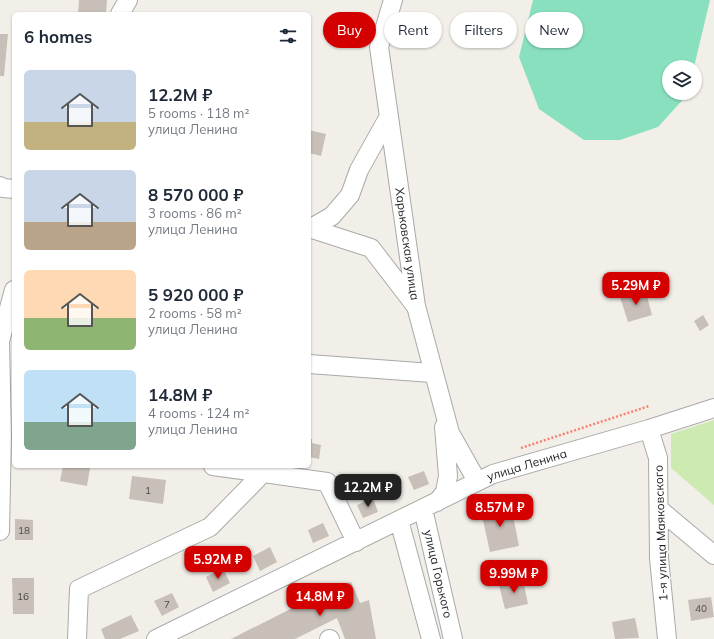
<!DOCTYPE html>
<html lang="en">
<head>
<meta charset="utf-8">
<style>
  :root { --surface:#fff; --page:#f6f6f7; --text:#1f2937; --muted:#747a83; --accent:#d40000 }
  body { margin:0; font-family:Mulish,sans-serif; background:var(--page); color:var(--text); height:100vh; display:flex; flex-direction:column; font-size:15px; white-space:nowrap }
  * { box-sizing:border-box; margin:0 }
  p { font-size:13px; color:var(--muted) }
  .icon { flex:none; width:22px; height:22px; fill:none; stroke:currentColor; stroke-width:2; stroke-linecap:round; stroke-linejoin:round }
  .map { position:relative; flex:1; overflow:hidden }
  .drawer { position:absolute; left:12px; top:12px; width:299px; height:456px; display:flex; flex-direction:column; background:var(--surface); border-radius:6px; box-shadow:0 1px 3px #0004 }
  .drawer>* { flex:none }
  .banner { position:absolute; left:323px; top:12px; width:331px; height:36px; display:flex; gap:8px }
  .fabs { position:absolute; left:662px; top:60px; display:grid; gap:8px }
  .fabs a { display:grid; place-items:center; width:40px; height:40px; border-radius:50%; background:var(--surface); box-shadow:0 1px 3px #0004; font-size:20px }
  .price { position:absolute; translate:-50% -34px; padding:0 9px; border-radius:8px; background:var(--accent); color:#fff; font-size:13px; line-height:26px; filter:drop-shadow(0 1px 2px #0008) }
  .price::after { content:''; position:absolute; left:50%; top:24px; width:12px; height:9px; margin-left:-6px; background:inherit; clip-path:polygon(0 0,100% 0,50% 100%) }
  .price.current { background:#222; color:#fff }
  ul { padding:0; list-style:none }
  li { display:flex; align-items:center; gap:12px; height:100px; padding:0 12px }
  li span { display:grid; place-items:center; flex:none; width:112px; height:80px; border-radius:6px; color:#555 }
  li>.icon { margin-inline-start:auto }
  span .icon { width:48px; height:48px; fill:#fffc; stroke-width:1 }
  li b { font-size:17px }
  h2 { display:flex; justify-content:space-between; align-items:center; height:48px; padding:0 12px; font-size:17px }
  .pill { padding:0 14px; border-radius:18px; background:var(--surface); box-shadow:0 1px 3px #0004; font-size:14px; line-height:36px }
  .pill.current { background:var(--accent); color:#fff }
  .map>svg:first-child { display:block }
  .grass { fill:#cdebb0 }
  .pitch { fill:#88e0be }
  .building { fill:#c7bfb8 }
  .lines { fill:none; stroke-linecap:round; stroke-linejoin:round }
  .minor-casing { stroke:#a9a9a9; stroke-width:20 }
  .path { stroke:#fa8072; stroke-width:2.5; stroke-dasharray:2 2; stroke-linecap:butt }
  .minor { stroke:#fff; stroke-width:18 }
  .labels { text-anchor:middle; stroke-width:3; stroke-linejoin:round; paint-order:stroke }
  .number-label { font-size:10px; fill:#4b4948 }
  .street-label { font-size:12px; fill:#222; stroke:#fff }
</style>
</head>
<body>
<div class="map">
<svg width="714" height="639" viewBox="0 0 714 639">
  <rect width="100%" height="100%" fill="#f2efe9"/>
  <!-- grass -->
  <path class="grass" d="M714,420V505L671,468V434Z"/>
  <!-- pitch -->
  <path class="pitch" d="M533,0H710L694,67H669V93H687V95L658,127L620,140H584L539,109L519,57Z"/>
  <!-- building -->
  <path class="building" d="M79,0H107L106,14H78Z
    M0,34H8L4,76H0Z
    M309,130L326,134L321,156L309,153Z
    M645,289L652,315L628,322L620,297Z
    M703,315L709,325L700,331L694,321Z
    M309,439H312V443L321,445L319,459L309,457Z
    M63,466L90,468L87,486L60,481Z
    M424,471L429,484L414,490L408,477Z
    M132,476L166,480L163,504L129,499Z
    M373,498L378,512L363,518L357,505Z
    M511,505L519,546L490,552L481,511Z
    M15,519L33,520V540H15Z
    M323,523L329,536L313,543L308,530Z
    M270,547L277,562L260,571L253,556Z
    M223,568L230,583L213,592L206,577Z
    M12,578H34V614H13Z
    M523,580L528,604L505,609L499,585Z
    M351,582L360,603L369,600L376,639H345L337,618L295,639H231L324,592Z
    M172,593L179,607L162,616L154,601Z
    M711,597L714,617L691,621L688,600Z
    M131,615L139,631L120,639H105L101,629Z
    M635,618L639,638L615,639L612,622Z"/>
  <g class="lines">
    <defs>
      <path id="minor" d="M393,0L379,47L416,306L450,433L477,481
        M120,14L128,0
        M0,186L3,188L14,189
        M309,228L371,248L414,304
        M311,228L332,216L350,195L359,170L388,118
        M0,341L2,436L0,531
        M0,341L14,290
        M309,364L432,373
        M649,429L658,458L659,558L667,639
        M213,466L327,482L356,542
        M437,502L445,492L448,476L444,427
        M423,509L453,639
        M659,509L714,555
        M399,520L431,639
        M77,639L79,589L210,527L263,473
        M156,639L493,474L649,429L714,408
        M329,639H330"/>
    </defs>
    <!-- minor casing -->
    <use href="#minor" class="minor-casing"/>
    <!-- path -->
    <path class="path" d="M521,448L649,406"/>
    <!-- minor -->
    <use href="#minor" class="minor"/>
  </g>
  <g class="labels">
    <!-- number labels -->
    <g class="number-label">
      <text x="148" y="494">1</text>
      <text x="24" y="534">18</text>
      <text x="23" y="600">16</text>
      <text x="167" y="608">7</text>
      <text x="701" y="612">40</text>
    </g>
    <!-- street labels -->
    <g class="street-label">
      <text transform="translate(407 244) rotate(82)" y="4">Харьковская улица</text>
      <text transform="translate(527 465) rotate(-17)" y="4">улица Ленина</text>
      <text transform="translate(661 533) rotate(-92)" y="4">1-я улица Маяковского</text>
      <text transform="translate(438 574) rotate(77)" y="4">улица Горького</text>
    </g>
  </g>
</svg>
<div class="fabs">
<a><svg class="icon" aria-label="layers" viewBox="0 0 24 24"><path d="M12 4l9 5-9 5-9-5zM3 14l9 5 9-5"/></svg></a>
</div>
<b class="price" style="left:636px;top:306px">5.29M ₽</b>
<b class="price current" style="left:368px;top:508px">12.2M ₽</b>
<b class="price" style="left:500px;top:528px">8.57M ₽</b>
<b class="price" style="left:218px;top:580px">5.92M ₽</b>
<b class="price" style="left:514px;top:594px">9.99M ₽</b>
<b class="price" style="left:320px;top:617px">14.8M ₽</b>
<div class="banner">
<a class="pill current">Buy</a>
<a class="pill">Rent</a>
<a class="pill">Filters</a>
<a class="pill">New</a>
</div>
<section class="drawer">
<h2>6 homes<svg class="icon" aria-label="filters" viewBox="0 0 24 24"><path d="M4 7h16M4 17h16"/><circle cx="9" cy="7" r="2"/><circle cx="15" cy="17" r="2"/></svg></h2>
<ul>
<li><span style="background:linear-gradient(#c9d6e8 65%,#c2b280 0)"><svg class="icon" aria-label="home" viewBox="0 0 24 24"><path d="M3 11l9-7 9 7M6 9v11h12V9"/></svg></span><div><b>12.2M ₽</b><p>5 rooms · 118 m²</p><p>улица Ленина</p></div></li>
<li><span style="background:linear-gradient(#c9d6e8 65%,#b9a48a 0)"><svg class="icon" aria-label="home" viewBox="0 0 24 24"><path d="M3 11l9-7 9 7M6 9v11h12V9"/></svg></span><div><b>8 570 000 ₽</b><p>3 rooms · 86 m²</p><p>улица Ленина</p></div></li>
<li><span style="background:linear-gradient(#ffd9b3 60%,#8fb573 0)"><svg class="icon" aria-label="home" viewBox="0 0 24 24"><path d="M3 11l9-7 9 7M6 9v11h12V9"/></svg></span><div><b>5 920 000 ₽</b><p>2 rooms · 58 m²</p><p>улица Ленина</p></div></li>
<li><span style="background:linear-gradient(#bfe0f5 65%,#7fa58c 0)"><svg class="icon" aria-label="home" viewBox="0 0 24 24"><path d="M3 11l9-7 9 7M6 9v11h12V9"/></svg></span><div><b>14.8M ₽</b><p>4 rooms · 124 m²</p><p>улица Ленина</p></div></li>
</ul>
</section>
</div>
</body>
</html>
